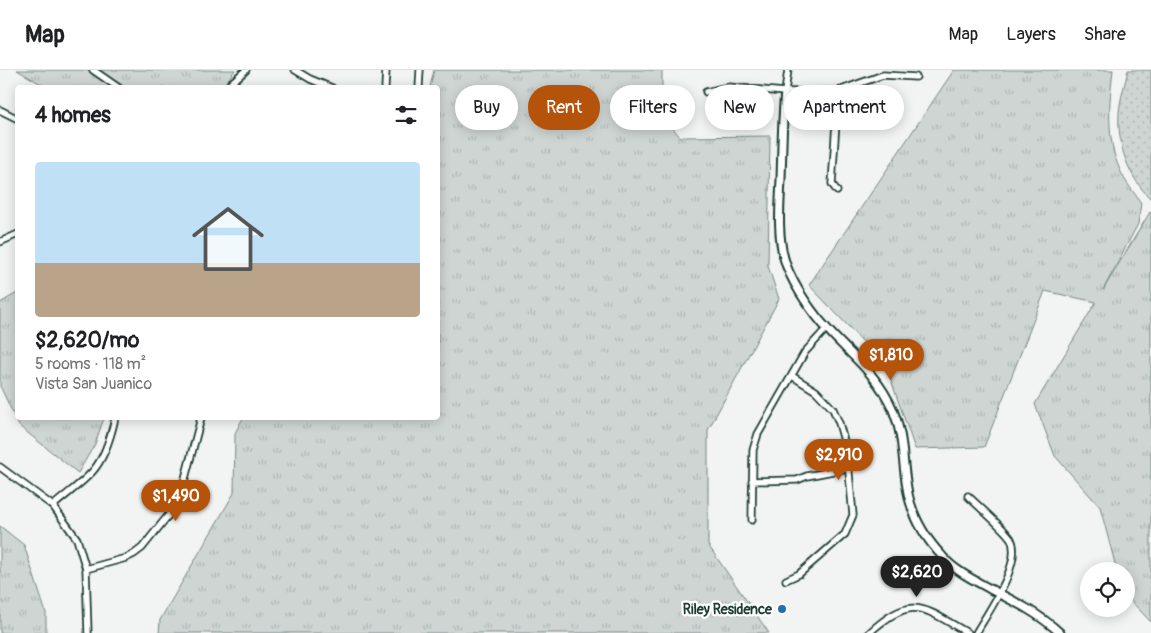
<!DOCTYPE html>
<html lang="en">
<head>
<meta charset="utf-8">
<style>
  :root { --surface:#fff; --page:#f6f6f6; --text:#202124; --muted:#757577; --line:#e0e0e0; --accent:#b45309 }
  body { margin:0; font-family:Pangolin,sans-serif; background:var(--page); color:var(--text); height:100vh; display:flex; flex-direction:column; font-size:19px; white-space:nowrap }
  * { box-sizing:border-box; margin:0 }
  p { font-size:16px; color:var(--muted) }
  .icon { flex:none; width:28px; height:28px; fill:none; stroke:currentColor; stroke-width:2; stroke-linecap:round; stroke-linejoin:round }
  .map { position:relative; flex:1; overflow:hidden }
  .panel { position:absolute; left:15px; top:15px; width:425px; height:335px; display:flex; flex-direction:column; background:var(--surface); border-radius:5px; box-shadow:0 2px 12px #0003 }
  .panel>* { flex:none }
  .guide { position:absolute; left:455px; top:15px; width:475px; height:45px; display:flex; gap:10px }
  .buttons { position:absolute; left:1080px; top:492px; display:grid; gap:10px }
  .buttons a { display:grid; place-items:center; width:55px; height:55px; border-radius:50%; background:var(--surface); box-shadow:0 2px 12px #0003; font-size:25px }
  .price { position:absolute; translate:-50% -42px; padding:0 11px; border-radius:18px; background:var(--accent); color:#fff; font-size:16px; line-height:32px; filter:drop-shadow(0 1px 2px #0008) }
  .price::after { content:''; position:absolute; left:50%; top:30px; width:15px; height:11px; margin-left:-8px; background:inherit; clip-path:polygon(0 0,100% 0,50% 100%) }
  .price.current { background:#222; color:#fff }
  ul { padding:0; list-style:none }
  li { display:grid; align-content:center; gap:10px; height:265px; padding:0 20px }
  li+li { border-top:1px solid var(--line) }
  li span { display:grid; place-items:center; height:155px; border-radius:5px; color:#555 }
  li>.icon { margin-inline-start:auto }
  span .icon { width:90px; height:90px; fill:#fffc; stroke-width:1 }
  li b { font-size:21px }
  h2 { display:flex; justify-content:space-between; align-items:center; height:60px; padding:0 20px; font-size:21px }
  .tag { padding:0 18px; border-radius:22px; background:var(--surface); box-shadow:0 2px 12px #0003; font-size:18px; line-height:45px }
  .tag.current { background:var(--accent); color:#fff }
  header { display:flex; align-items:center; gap:30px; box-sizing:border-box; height:70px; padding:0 25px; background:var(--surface); border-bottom:1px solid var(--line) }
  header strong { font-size:24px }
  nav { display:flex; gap:28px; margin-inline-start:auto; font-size:18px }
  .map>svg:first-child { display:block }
  .grass { fill:url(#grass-tufts); stroke:#768984 }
  .park { fill:url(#park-dots); stroke:#768984 }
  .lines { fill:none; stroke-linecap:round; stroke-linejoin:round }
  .minor-casing { stroke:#1f3d34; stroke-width:9 }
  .tertiary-casing { stroke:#1f3d34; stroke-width:11 }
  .minor { stroke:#fff; stroke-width:5.5 }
  .tertiary { stroke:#fff; stroke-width:7 }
  .poi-dot { fill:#1f6fb2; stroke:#fff; stroke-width:2 }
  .labels { text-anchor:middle; stroke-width:4.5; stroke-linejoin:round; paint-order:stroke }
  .poi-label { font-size:14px; font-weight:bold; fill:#1f3d34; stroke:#fff; text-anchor:end }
</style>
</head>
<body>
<header>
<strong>Map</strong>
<nav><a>Map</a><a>Layers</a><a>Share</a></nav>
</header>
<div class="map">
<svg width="1151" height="563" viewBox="0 0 1151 563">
  <defs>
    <pattern id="grass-tufts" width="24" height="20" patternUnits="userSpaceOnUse" patternTransform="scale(1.25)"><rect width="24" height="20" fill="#ced5d3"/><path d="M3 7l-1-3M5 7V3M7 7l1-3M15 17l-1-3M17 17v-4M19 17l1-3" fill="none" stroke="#b0b8b6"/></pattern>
    <pattern id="park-dots" width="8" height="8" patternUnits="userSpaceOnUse" patternTransform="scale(1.25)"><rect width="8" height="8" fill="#ced5d3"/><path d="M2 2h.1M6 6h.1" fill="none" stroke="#b0b8b6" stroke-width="1.8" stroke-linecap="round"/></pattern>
  </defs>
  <rect width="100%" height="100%" fill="#f2f3f3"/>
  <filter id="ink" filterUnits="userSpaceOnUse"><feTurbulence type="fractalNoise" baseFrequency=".02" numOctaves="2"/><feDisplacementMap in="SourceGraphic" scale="10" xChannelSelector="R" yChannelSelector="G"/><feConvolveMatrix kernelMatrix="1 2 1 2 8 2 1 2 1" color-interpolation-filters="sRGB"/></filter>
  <g filter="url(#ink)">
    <!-- grass -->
    <path class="grass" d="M17,0H235L222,18L46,17Z
      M434,0H662V45L680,67L770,66L768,196L779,229L708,360V475L769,563H159L160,550L234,423L235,363L243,348H438V18L430,17Z
      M954,0H1113C1109,32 1106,70 1120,100C1125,112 1134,122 1141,133L1138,154L1103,220L1150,142L1151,143V552L1126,526V501H1117L1100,437L1055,386L1035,334L1096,232L1045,221L984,377L915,379L886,296L809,215Z
      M17,223L18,348H104L95,374L78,403L19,356L0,316V233Z
      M0,456L24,475L46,543V563H0Z"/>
    <!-- park -->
    <path class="park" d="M1128,0H1151V129C1128,107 1117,74 1119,43C1120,29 1125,14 1128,0Z"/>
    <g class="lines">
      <defs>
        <path id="minor" d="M93,0L119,18
          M295,0L310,9L332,18
          M227,18L230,14L246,0
          M385,18L386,0
          M419,18L420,0
          M706,22L729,17L785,22L838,21L883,5L916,7
          M785,22L788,0
          M0,40L18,49
          M837,121L832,114L838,21
          M0,172L18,164
          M0,397L53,436L77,469L86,499L88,563
          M752,411L797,410L807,406L848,398
          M968,426C977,435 1006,460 1011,469C1023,493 988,542 976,563
          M53,436C65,425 80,415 92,402C105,388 111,366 115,348
          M752,450L753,380L758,364L805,282L827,258
          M86,499L126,488L134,484L142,478L175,437L183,416L201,348
          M786,510L799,504L845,464L853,445L847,382L839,353L833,339L816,321L792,306
          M869,563C913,523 923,538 968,563"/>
        <path id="tertiary" d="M785,22C782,51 782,80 781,109C780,133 777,164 784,188C789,208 808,237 822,253C847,283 877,302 893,340C904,366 902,390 907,418C911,444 925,468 943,487C955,501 974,510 990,519C1014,531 1040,544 1060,563"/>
      </defs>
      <!-- minor casing -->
      <use href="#minor" class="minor-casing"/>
      <!-- tertiary casing -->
      <use href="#tertiary" class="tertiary-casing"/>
      <!-- minor -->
      <use href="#minor" class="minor"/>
      <!-- tertiary -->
      <use href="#tertiary" class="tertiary"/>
    </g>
  </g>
  <!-- markers -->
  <circle class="poi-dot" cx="782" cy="539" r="5"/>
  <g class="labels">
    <!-- poi labels -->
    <g class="poi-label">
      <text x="772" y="544">Riley Residence</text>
    </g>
  </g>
</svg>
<div class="buttons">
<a><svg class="icon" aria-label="locate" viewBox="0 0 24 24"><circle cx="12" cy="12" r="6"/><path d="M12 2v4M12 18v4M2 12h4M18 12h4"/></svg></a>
</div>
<b class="price" style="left:891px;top:311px">$1,810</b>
<b class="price" style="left:839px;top:411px">$2,910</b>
<b class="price" style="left:176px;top:452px">$1,490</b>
<b class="price current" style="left:917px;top:528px">$2,620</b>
<div class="guide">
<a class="tag">Buy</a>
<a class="tag current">Rent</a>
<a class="tag">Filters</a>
<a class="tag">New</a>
<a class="tag">Apartment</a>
</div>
<section class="panel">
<h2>4 homes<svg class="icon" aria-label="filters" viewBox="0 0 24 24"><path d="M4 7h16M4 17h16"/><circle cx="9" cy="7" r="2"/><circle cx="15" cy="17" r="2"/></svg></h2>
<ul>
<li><span style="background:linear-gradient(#bfe0f5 65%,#b9a48a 0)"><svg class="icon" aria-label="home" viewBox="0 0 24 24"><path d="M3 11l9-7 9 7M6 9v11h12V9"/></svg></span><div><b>$2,620/mo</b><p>5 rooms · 118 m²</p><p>Vista San Juanico</p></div></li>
</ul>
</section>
</div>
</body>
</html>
